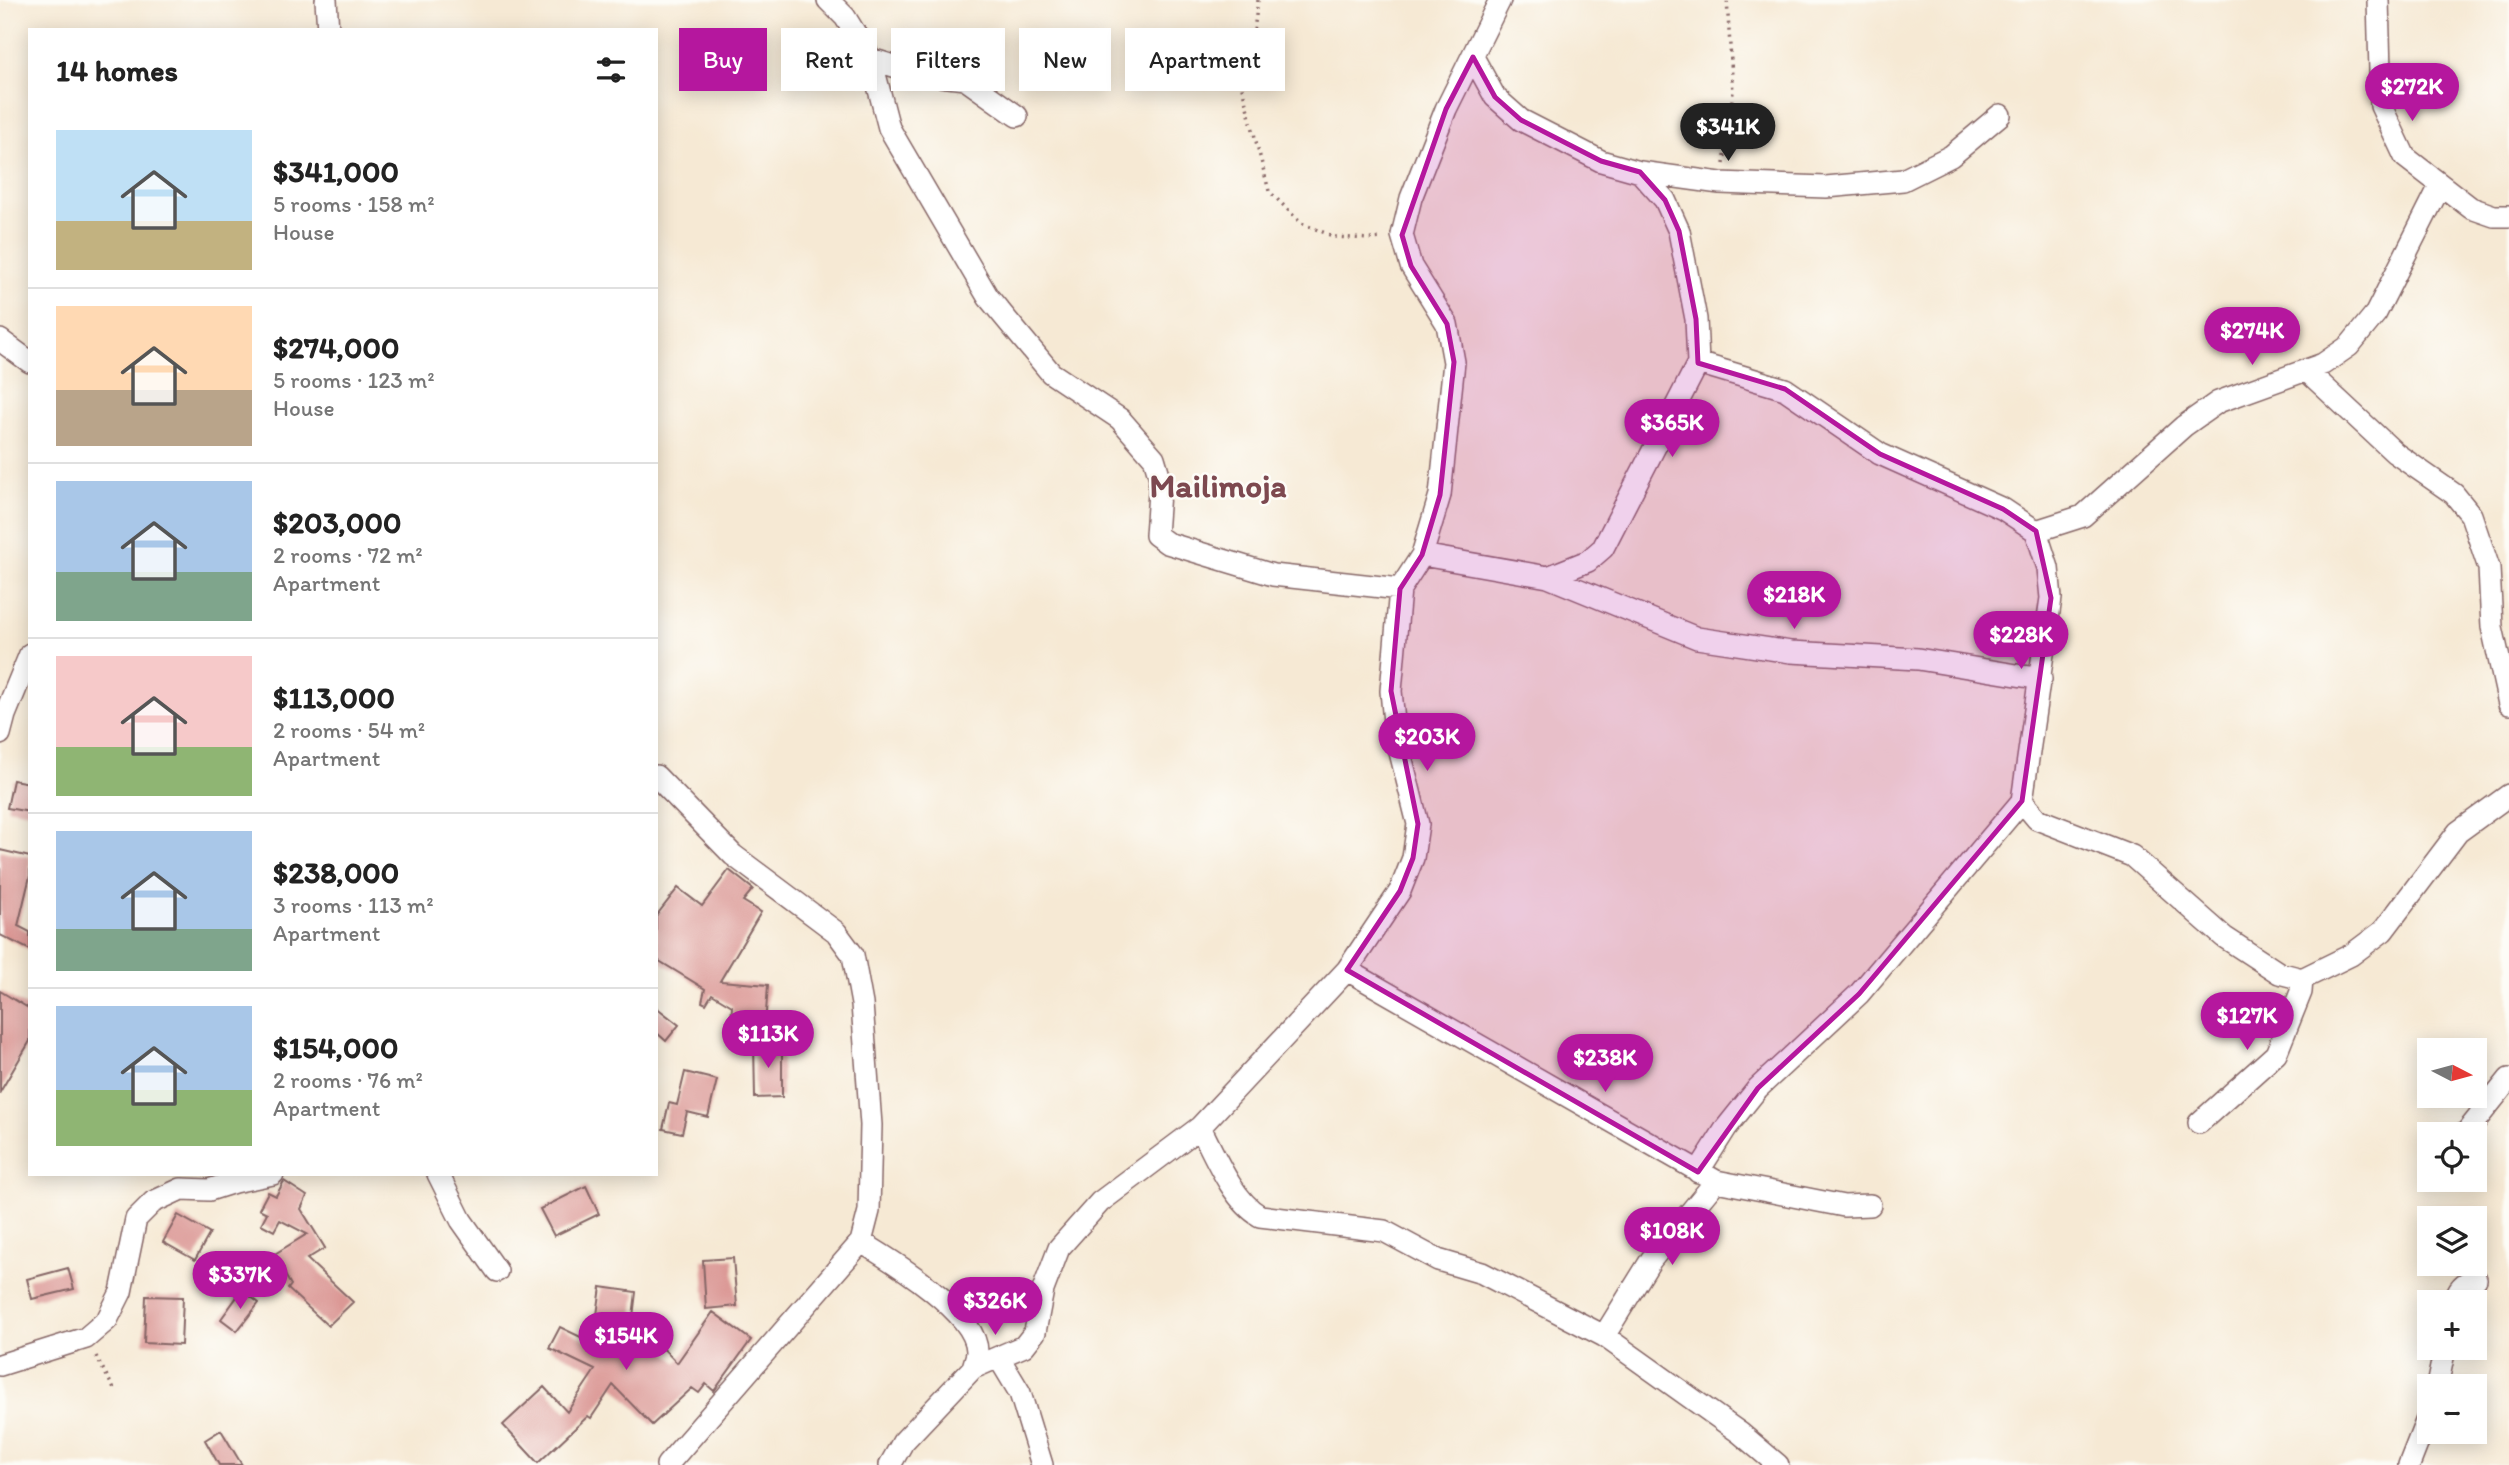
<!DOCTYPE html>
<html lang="en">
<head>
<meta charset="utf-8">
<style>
  :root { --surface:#fff; --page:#f2f2f2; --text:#222; --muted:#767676; --line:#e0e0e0; --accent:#b5179e }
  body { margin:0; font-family:Itim,sans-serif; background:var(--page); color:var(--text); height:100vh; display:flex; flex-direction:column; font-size:26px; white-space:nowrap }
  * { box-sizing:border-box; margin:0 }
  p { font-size:23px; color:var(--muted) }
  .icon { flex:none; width:38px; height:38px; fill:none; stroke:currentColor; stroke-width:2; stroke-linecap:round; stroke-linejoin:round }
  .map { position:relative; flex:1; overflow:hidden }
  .panel { position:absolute; left:28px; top:28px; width:630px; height:1148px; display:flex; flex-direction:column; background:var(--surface); border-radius:0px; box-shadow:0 4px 18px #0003 }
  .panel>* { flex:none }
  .hud { position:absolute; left:679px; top:28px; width:665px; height:63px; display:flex; gap:14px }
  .needle { width:46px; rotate:96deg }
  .controls { position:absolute; left:2417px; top:1038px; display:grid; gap:14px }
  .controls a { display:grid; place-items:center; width:70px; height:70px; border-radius:0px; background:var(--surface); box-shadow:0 4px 18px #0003; font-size:35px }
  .price { position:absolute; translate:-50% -60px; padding:0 16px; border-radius:24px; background:var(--accent); color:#fff; font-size:23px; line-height:46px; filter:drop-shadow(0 2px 4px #0008) }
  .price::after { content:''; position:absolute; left:50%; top:42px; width:21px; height:16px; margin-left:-10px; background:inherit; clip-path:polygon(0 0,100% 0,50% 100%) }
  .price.on { background:#222; color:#fff }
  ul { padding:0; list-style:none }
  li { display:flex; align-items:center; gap:21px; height:175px; padding:0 28px }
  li+li { border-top:2px solid var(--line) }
  li span { display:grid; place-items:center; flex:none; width:196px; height:140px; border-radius:0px; color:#555 }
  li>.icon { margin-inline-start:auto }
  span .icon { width:84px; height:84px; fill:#fffc; stroke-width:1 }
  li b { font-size:30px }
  h2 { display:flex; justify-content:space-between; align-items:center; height:84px; padding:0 28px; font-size:30px }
  .tag { padding:0 24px; border-radius:0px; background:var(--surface); box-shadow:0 4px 18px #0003; font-size:24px; line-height:63px }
  .tag.on { background:var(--accent); color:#fff }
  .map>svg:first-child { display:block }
  .building { fill:#db9895 }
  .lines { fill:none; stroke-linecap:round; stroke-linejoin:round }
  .minor-casing { stroke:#866666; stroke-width:24 }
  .path { stroke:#866666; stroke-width:3.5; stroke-dasharray:2 5; stroke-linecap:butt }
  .minor { stroke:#fff; stroke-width:21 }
  .marked { fill:#b5179e; fill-opacity:0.2; stroke:#b5179e; stroke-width:5; stroke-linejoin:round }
  .labels { text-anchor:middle; stroke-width:5; stroke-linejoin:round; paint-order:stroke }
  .quarter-label { font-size:33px; font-weight:bold; fill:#7d4950; stroke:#fdfcf7 }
</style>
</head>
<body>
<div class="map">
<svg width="2509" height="1465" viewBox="0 0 2509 1465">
  <rect width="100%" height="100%" fill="#fdfcf7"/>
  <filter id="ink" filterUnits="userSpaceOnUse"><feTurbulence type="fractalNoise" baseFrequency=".0143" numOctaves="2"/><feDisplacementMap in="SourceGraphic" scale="14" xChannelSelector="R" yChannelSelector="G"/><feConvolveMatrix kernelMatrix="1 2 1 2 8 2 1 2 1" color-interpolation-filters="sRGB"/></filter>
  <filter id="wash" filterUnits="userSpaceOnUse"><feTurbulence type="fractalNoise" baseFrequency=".00686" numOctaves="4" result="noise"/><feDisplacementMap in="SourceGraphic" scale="28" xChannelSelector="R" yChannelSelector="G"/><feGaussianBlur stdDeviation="1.57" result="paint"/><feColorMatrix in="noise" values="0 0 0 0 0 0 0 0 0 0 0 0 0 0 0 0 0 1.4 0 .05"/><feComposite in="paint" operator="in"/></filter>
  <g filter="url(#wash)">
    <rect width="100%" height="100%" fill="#f6e9d4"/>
    <g id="blocks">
      <!-- building -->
      <path class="building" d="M13,780L30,783V812L7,808Z
        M0,850L30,857V876L18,926L30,932V950L0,935Z
        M729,870L753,889L743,901L761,912L720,981L768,985L765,1026L731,1023L732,1006L712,994L706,1004L702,1002L705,989L656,959V916L678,888L702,906Z
        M0,991L30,1009V1041L0,1092Z
        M656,1007L679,1025L666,1041L656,1032Z
        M754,1042H782V1097L755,1098Z
        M685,1072L717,1080L708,1117L687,1112L682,1133L663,1129L669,1103L677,1105Z
        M284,1181L307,1196L301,1209L325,1248L307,1259L353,1302L328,1326L288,1289L291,1285L273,1255L307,1234L280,1220L274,1231L261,1224L267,1213L259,1209L268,1192L276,1196Z
        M586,1186L599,1214L554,1236L540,1209Z
        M178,1215L210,1233L195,1260L163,1242Z
        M733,1258L737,1306L706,1309L703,1260Z
        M68,1268L74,1289L32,1299L27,1279Z
        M601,1287L636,1292L633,1317L677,1363L713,1312L751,1340L714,1391L706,1384L699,1393L692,1388L652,1425L613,1385L591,1418L588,1416L538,1463L503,1425L544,1387L567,1412L595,1370L549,1348L560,1327L593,1343Z
        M242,1290L259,1303L237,1331L221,1319Z
        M146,1296L183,1297L181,1345L144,1343Z
        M221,1430L242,1465H219L205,1440Z"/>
    </g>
  </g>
  <g filter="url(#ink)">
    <use href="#blocks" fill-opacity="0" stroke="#866666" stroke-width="2"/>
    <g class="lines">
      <defs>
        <path id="minor" d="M326,0L328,30
          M828,0L845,17L871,59L889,128L988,297L1051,373L1120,419L1154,458L1160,478L1156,535L1167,543L1273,575L1400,589
          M2378,0L2381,106L2405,157L2471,208L2494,216H2509
          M1473,57L1495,97L1521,120L1601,161L1640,172L1720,183L1826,187L1903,180L1951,156L2000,115
          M871,59L916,73L965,79L1017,116
          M0,340L30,362
          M1698,363L1785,389L1880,454L2003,509L2036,531L2048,568L2051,598L2022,801L2037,819L2132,856L2224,937L2279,973L2302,979L2351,955L2383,931L2458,832L2509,795
          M2306,370L2395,453L2454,494L2471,515L2489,568L2492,627L2509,704
          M2036,531L2083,516L2184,426L2218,402L2323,364L2349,346L2376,313L2440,186
          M1422,555L1548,577L1588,561L1603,548L1698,363L1696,319L1679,231L1665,200L1640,172
          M1548,577L1697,638L1791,652L1918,659L2041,679
          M0,734L5,715L30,654
          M656,776L733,855L836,932L853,955L862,1004L871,1125L869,1211L861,1242L667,1465
          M1347,970L1716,1181L1844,1206L1870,1205
          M2199,1123L2276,1054L2301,992L2302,979
          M1200,1127C1214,1154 1233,1201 1260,1216L1384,1231L1438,1260L1482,1273L1604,1336L1740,1433L1778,1465
          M2465,1134L2509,1079
          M1698,1172L1726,1128L1758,1088L1859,994L2022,801
          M438,1174L461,1220L497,1271
          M234,1182L273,1174
          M861,1242C891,1260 978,1313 977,1352C977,1356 974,1363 973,1368L903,1442L890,1465
          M2455,1302C2457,1289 2463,1282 2476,1279
          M1604,1336L1651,1260L1716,1181
          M999,1358L1020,1393L1042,1465
          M0,1365L86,1338L107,1320L121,1292L136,1219L153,1202L181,1189L209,1190L234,1182L241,1174
          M973,1368L1024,1346L1035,1332L1043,1290L1059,1248L1100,1202L1200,1127L1347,970L1400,891L1413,858L1418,824L1395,732L1391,691L1400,589L1422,555L1440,495L1454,362L1447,324L1411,266L1402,235L1411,198L1446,109L1500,0
          M2437,1386L2445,1348
          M2409,1465L2429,1414"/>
      </defs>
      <!-- minor casing -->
      <use href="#minor" class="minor-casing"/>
      <!-- path -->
      <path class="path" d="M1258,0L1253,38L1242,59L1239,76L1269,191L1301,223L1335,237L1370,239L1383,238
        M1724,164L1733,92L1727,0
        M96,1356L115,1391"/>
      <!-- minor -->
      <use href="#minor" class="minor"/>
    </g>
  </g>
  <!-- marked area -->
  <path class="marked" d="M1473,57L1495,97L1521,120L1601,161L1640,172L1665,200L1679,231L1696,319L1698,363L1785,389L1880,454L2003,509L2036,531L2051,598L2022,801L1859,994L1758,1088L1698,1172L1347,970L1400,891L1413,858L1418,824L1391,691L1400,589L1422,555L1440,495L1454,362L1447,324L1411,266L1402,235L1446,109Z"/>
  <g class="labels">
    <!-- quarter labels -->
    <g class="quarter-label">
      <text x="1218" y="497">Mailimoja</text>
    </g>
  </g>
</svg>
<div class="controls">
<a><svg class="needle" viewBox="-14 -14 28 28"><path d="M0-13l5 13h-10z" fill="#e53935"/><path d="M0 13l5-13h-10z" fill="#767676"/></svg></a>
<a><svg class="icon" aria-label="locate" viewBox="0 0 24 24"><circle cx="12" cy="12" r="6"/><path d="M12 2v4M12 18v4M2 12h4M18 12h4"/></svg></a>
<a><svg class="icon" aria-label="layers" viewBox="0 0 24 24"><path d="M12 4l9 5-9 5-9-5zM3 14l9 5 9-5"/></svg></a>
<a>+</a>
<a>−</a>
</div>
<b class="price" style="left:2412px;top:123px">$272K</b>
<b class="price on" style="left:1728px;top:163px">$341K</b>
<b class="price" style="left:2252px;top:367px">$274K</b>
<b class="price" style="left:1672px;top:459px">$365K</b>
<b class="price" style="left:1794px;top:631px">$218K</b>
<b class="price" style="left:2021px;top:671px">$228K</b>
<b class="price" style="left:1427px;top:773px">$203K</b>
<b class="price" style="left:2247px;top:1052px">$127K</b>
<b class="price" style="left:768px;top:1070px">$113K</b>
<b class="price" style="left:1605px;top:1094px">$238K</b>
<b class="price" style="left:1672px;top:1267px">$108K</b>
<b class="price" style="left:240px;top:1311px">$337K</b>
<b class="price" style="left:995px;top:1337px">$326K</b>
<b class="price" style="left:626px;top:1372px">$154K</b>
<div class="hud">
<a class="tag on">Buy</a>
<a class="tag">Rent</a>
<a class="tag">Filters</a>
<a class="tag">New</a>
<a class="tag">Apartment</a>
</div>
<section class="panel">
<h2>14 homes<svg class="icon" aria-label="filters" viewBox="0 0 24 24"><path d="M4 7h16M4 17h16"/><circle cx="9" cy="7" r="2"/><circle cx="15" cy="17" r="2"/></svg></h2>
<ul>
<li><span style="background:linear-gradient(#bfe0f5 65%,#c2b280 0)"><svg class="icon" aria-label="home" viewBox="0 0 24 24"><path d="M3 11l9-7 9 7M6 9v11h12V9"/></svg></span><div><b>$341,000</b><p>5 rooms · 158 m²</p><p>House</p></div></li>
<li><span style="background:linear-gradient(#ffd9b3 60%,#b9a48a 0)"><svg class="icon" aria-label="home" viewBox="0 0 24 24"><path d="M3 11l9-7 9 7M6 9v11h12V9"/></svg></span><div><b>$274,000</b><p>5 rooms · 123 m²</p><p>House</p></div></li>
<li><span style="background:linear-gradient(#a9c7e8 65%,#7fa58c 0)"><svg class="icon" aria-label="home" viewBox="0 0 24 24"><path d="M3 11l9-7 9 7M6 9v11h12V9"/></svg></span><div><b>$203,000</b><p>2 rooms · 72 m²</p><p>Apartment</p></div></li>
<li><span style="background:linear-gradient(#f6c9c9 65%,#8fb573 0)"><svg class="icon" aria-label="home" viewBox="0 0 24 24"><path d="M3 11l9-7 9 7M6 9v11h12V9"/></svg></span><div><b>$113,000</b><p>2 rooms · 54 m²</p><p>Apartment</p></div></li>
<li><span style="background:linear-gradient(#a9c7e8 70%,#7fa58c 0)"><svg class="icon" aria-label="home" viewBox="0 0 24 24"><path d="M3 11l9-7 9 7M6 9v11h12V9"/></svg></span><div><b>$238,000</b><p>3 rooms · 113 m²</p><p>Apartment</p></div></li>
<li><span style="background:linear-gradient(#a9c7e8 60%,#8fb573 0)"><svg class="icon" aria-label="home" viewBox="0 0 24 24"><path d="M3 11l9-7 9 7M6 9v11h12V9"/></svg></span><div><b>$154,000</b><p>2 rooms · 76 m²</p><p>Apartment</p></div></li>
</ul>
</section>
</div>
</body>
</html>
